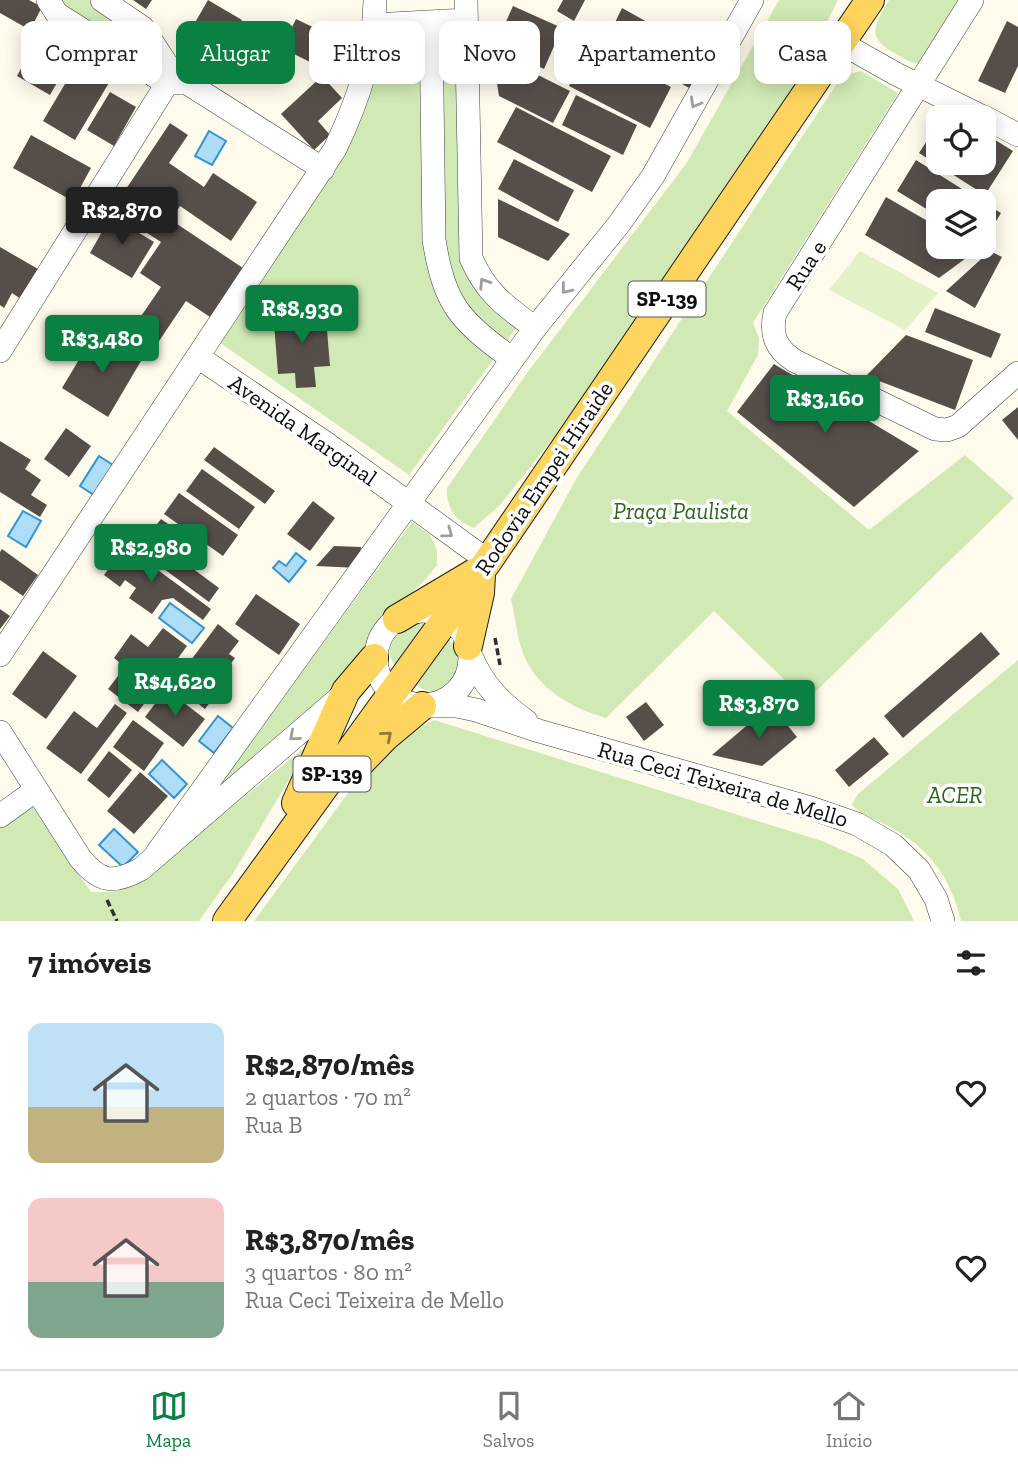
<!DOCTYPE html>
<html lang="pt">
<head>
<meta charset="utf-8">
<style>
  :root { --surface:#fff; --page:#f2f2f2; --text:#222; --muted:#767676; --line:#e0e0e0; --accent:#0b8043 }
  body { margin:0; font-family:"Zilla Slab",serif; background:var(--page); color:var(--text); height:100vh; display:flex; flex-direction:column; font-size:26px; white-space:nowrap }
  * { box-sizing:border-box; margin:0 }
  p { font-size:23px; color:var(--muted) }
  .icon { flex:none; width:38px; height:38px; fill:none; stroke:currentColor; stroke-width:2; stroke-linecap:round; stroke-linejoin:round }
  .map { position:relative; height:921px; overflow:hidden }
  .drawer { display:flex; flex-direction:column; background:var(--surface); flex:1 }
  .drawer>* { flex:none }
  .top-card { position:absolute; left:21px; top:21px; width:976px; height:63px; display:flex; gap:14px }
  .fabs { position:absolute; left:926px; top:105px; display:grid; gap:14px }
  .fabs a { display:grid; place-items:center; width:70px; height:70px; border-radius:14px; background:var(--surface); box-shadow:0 4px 18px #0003; font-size:35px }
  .price { position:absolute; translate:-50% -60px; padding:0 16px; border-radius:7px; background:var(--accent); color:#fff; font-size:23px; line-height:46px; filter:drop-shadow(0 2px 4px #0008) }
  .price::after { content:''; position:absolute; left:50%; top:42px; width:21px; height:16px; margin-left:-10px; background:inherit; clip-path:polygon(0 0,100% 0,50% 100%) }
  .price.active { background:#222; color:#fff }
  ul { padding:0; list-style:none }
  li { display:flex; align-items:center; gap:21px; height:175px; padding:0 28px }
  li span { display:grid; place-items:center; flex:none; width:196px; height:140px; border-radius:14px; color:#555 }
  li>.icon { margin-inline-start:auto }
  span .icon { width:84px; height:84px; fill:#fffc; stroke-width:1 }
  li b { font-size:30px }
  h2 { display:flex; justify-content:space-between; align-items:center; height:84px; padding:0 28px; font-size:30px }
  .chip { padding:0 24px; border-radius:14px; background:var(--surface); box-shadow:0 4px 18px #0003; font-size:24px; line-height:63px }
  .chip.active { background:var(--accent); color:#fff }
  .tabs { display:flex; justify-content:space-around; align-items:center; height:98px; border-top:2px solid var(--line); background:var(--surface); font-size:19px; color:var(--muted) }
  .tabs a { display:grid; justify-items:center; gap:4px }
  .tabs .active { color:var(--accent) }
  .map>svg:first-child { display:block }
  .green { fill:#d1eab5 }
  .pitch { fill:#e3f1c7 }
  .water { fill:#afddf8; stroke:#3394d2; stroke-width:2 }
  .building { fill:#564e49 }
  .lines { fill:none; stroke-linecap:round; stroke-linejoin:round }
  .minor-casing { stroke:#404040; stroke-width:24 }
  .major-casing { stroke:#1e1e1e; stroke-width:30 }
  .path { stroke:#2f2f2f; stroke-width:3.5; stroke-dasharray:7 3.5; stroke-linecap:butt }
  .minor { stroke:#fff; stroke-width:23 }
  .major { stroke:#fdd55e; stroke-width:28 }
  .oneway { stroke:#9e9e9e }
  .oneway2 { stroke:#917b3a }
  .labels { text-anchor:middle; stroke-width:7; stroke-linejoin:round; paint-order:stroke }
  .shield { fill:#fff; stroke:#565656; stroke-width:2 }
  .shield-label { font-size:21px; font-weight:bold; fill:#0d0d0d }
  .street-label { font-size:23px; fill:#0d0d0d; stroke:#fff }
  .park-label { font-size:23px; font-style:italic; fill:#2b661b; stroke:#fff }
</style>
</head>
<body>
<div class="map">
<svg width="1018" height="921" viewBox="0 0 1018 921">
  <rect width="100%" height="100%" fill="#fffbec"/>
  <!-- green -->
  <path class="green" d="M59,0H96L125,18L154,59L148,66L65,13Z
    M779,0H838L790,96L567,421L500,505L474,528C455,521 446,508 447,488L527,373L686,164Z
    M889,0H966L922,64C912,64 905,59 896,54C865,37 874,26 889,0Z
    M426,29L460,37L462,239L520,323L409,475L219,342L391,42Z
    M861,71L898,93L753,323L759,338L758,355L727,411L869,530L965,455L1014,498L806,701L714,611L606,718C571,708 536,688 523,653C517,636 515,617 511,599L576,479L842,76Z
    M412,522L430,535L437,550V565L424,581L399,605L379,620L368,639L365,654L340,685L212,795Z
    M425,618L432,620L395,666C377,636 402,628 425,618Z
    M449,640C481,671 446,709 415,684Z
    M1018,660V921H961C952,879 928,847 890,827C877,819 862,816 852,805L858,794Z
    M434,720L822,841L863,859L898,889L914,921H254L354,785L393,740Z
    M312,741L234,872L199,921H0V803L24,794L91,892H113L144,880Z"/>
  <!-- pitch -->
  <path class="pitch" d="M860,251L938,293L905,330L829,290Z"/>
  <!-- water -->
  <path class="water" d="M209,131L226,141L212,165L195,156Z
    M99,456L113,465L94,495L80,486Z
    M23,511L41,521L26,547L8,536Z
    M296,553L306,561L289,582L273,568L279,561L286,566Z
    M170,603L204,628L192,643L159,618Z
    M218,716L233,728L214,753L199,741Z
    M162,760L187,784L174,798L149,774Z
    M114,829L138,852L123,867L99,845Z"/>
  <!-- building -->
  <path class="building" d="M0,0H29L42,7L30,30L0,13Z
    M133,0H152L146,9Z
    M208,0L242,20L215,65L182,45Z
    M563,0H585L574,21L557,11Z
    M513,6L562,28L544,69L495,46Z
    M622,8L710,57L691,89L606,41Z
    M296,19L344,42L330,72L282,48Z
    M1007,21L1018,27V66L1005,93L978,81Z
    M37,39L71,58L50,95L17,76Z
    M590,44L671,87L650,128L569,86Z
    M492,52L570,91L553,123L499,96Z
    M78,62L110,81L75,140L43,121Z
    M322,76L342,98L318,121L330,135L314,150L281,114Z
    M110,92L136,107L114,146L87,130Z
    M576,95L637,125L623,155L562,125Z
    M516,107L611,156L592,192L497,142Z
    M170,123L188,135L169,163L204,187L213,173L257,202L231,241L180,206L171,220L243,268L210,317L186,301L159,341L135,325L161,287L140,273L161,242L112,210Z
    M938,124V163H984V133L1013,151L985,195L919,153Z
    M31,135L91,168L73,201L13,168Z
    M514,159L574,190L558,222L498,189Z
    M916,160L981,201H938V216L897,191Z
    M886,197L938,227V247H972L977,250L939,278L865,235Z
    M498,199L570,234L548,261L498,237Z
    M984,203L1001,213L984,241Z
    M111,216L154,242L132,278L90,253Z
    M0,247L38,269L21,299L12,293L4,308L0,305Z
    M990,251L1002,257L975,308L946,291Z
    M312,305L313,319L326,318L330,366L314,367L316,387L296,388L295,373L278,374L274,323L285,322L284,308Z
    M935,308L1001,334L991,358L925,332Z
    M95,333L141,361L108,417L62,388Z
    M906,335L973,360L955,410L866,376Z
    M774,364L919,451L854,507L737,412Z
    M1018,407V440L1002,420Z
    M66,428L91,446L69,477L44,459Z
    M0,441L31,460L25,469L41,480L31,495L47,505L40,517L0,492Z
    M214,447L275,491L265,504L204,460Z
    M202,469L255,507L239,529L186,491Z
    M179,493L238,535L223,556L164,514Z
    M313,501L335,518L310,551L287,534Z
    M161,519L184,535L179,542L200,557L192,568L219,588L209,602L138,550Z
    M125,546L211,609L203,620L173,598L162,600L152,614L129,598L136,588L125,580L120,587L104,575Z
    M334,546L361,547L359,568L316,566Z
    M2,549L38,575L23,596L0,580V552Z
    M256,594L300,624L279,655L235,624Z
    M0,609L10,616L0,629Z
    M218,624L239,641L229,654L235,658L222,675L227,679L205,709L173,684Z
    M163,628L187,646L138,712L108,689L125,667L114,658L131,634L148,647Z
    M981,632L1000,654L903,738L884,716Z
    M43,651L77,676L46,719L12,694Z
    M166,689L205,719L183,747L145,717Z
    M646,702L664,725L644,741L626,717Z
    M115,704L127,713L81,774L46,748L74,711L97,728Z
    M771,705L797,737L762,766L712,755Z
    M133,720L164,743L144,771L113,747Z
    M874,737L889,754L849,787L835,770Z
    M109,751L132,770L109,798L87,780Z
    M140,772L168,796L134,834L107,811Z"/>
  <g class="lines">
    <defs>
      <path id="minor" d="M48,0L57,14L166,83H180
        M102,0L143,28L173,74L323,169
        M466,0L471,258C486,293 505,306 535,328
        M972,0L775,313C770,335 776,349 795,361L935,429L947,430L958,426L1018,373
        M431,22L434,240C445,307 460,320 512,359
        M374,25L465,20
        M841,43L896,74L983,117
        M984,117L1018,135
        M0,351L173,74
        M198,357L327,444L488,561
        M376 658a47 47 0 1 1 94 0a47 47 0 1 1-94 0Z
        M0,655L335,149C358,101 374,54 375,0
        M471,656C483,685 501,703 526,721
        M431,706H457L476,710L539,731L811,808L857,824L893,845L919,870L936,899L943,921
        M0,732L80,858C100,883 114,884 141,869L345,693
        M0,816L36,790
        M157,853L535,328L619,224L653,176L752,0"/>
      <path id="major" d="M397,619L476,572
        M468,646L480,593L481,575
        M353,770L385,737L422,706
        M296,803L346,691L374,658
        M227,921L488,561L870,0"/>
    </defs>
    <!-- minor casing -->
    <use href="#minor" class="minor-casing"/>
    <!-- major casing -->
    <use href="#major" class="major-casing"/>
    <!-- path -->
    <path class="path" d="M495,638L500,665
      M107,900L117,921"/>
    <!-- minor -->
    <use href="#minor" class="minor"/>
    <!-- major -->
    <use href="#major" class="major"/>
  </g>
  <!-- one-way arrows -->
  <defs><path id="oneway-chevron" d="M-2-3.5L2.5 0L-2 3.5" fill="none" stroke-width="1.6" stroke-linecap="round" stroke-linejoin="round" transform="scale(1.75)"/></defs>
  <g class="oneway">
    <use href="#oneway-chevron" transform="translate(695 103) rotate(120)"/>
    <use href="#oneway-chevron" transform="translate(484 283) rotate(-123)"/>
    <use href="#oneway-chevron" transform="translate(566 289) rotate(129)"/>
    <use href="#oneway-chevron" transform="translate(448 533) rotate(36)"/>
    <use href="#oneway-chevron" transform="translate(294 736) rotate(139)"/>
  </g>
  <use class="oneway2" href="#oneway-chevron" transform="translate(387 736) rotate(-41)"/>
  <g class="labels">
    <!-- shield labels -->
    <g class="shield">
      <rect x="628.5" y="281.5" width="77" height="35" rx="5"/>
      <rect x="293.5" y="756.5" width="77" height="35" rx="5"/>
    </g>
    <g class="shield-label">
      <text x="667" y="306">SP-139</text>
      <text x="332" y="781">SP-139</text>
    </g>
    <!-- street labels -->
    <g class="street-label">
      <text transform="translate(806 265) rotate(-57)" y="8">Rua e</text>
      <text transform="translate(303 430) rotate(35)" y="8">Avenida Marginal</text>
      <text transform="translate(544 478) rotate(-56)" y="8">Rodovia Empei Hiraide</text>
      <text transform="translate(723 784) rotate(16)" y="8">Rua Ceci Teixeira de Mello</text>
    </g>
    <!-- park labels -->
    <g class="park-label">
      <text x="681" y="519">Praça Paulista</text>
      <text x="955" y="803">ACER</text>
    </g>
  </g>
</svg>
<div class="fabs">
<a><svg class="icon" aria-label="locate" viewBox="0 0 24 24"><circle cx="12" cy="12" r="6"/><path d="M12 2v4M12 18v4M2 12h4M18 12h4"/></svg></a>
<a><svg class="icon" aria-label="layers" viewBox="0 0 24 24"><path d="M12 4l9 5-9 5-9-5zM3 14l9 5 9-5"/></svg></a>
</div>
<b class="price active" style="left:122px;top:247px">R$2,870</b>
<b class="price" style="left:302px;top:345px">R$8,930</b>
<b class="price" style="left:102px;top:375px">R$3,480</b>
<b class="price" style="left:825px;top:435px">R$3,160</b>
<b class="price" style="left:151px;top:584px">R$2,980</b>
<b class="price" style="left:175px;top:718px">R$4,620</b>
<b class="price" style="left:759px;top:740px">R$3,870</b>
<div class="top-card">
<a class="chip">Comprar</a>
<a class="chip active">Alugar</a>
<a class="chip">Filtros</a>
<a class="chip">Novo</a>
<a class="chip">Apartamento</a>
<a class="chip">Casa</a>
</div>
</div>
<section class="drawer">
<h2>7 imóveis<svg class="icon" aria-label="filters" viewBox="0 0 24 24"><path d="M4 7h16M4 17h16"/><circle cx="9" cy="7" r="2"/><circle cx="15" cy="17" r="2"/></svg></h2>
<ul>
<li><span style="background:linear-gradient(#bfe0f5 60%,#c2b280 0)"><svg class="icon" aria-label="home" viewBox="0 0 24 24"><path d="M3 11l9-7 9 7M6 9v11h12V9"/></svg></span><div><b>R$2,870/mês</b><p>2 quartos · 70 m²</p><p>Rua B</p></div><svg class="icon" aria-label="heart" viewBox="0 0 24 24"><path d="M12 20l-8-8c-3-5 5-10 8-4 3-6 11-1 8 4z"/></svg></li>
<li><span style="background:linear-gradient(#f6c9c9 60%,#7fa58c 0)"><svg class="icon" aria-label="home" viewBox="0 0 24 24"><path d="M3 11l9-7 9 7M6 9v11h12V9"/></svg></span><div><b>R$3,870/mês</b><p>3 quartos · 80 m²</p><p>Rua Ceci Teixeira de Mello</p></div><svg class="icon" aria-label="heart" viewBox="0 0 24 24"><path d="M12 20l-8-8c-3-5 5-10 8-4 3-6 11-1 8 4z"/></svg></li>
</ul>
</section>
<nav class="tabs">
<a class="active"><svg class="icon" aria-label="map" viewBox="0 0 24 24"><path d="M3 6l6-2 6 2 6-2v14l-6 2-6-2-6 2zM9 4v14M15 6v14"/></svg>Mapa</a>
<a><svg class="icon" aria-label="saved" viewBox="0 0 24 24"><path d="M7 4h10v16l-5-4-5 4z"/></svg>Salvos</a>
<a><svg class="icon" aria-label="home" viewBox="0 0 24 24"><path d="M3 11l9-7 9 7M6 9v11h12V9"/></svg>Início</a>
</nav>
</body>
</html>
